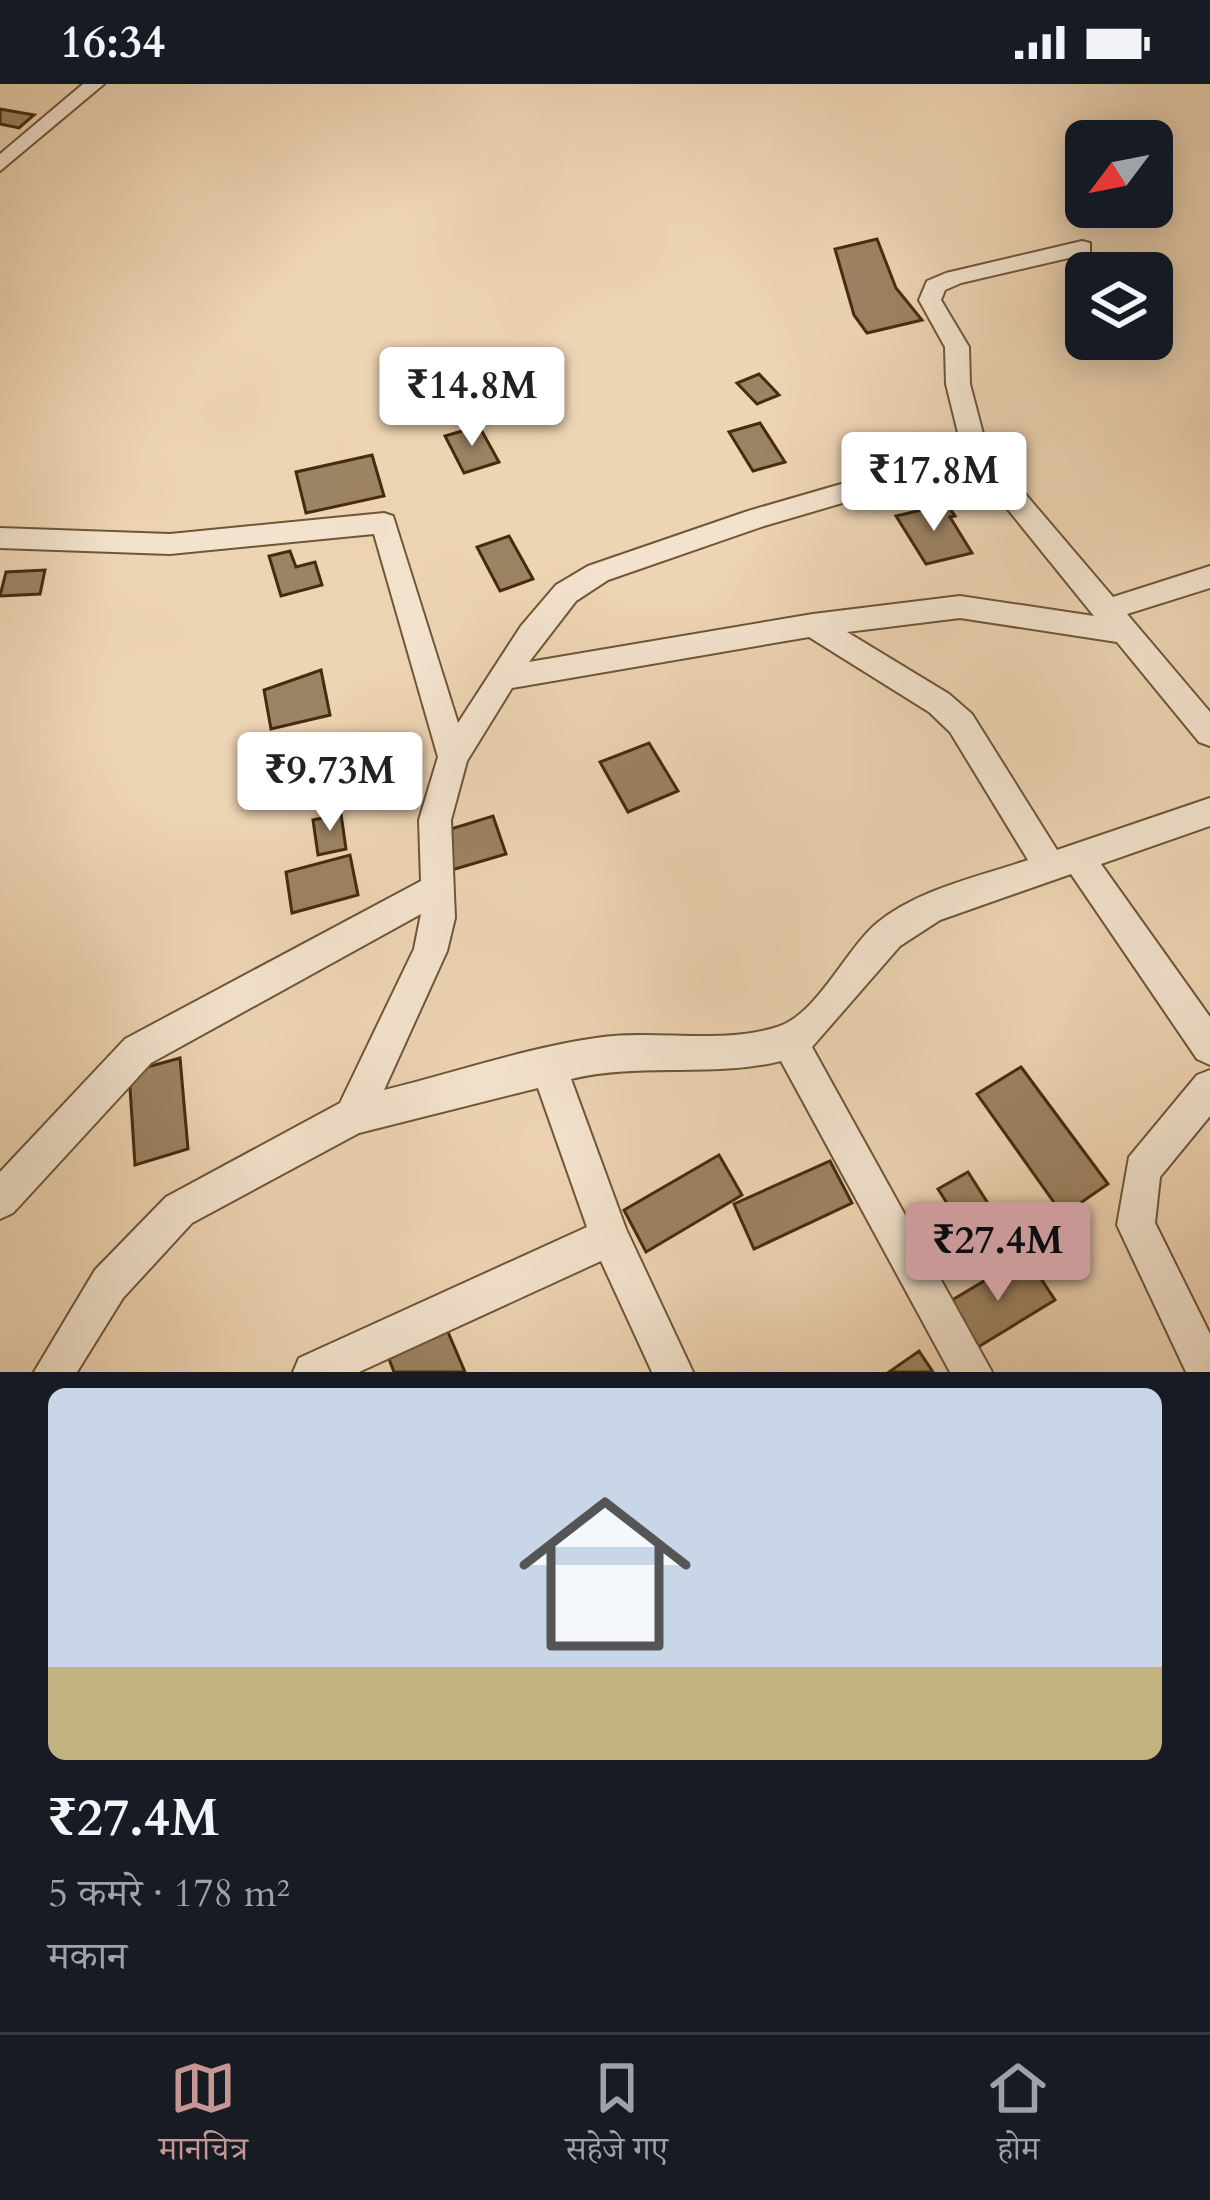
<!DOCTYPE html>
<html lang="hi">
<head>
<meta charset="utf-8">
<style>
  :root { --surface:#171b24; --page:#20242c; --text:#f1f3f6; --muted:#9ea1a6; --line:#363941; --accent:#c59692 }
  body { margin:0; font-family:Cardo,"Noto Serif Devanagari",serif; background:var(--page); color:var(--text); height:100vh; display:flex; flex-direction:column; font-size:45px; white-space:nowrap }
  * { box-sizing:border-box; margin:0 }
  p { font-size:39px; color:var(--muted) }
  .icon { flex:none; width:66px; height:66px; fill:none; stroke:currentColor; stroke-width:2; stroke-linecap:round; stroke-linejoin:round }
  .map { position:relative; height:1288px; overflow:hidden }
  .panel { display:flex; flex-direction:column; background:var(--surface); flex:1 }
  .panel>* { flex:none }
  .needle { width:78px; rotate:238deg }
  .buttons { position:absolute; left:1065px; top:36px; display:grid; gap:24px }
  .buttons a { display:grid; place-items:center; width:108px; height:108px; border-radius:18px; background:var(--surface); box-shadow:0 6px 30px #0003; font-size:60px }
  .price { position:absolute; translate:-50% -102px; padding:0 27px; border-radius:12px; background:#fff; color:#222; font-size:39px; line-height:78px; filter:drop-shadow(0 3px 6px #0008) }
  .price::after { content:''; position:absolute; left:50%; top:72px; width:36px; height:27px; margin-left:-18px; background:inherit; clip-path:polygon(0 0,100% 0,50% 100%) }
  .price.current { background:var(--accent); color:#111 }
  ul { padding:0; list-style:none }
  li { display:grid; align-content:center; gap:24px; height:636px; padding:0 48px }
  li+li { border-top:3px solid var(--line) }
  li span { display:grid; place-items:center; height:372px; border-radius:18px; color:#555 }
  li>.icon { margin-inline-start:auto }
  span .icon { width:216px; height:216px; fill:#fffc; stroke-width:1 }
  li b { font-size:51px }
  .status { display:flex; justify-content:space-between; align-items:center; height:84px; padding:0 60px; background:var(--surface); direction:ltr }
  .status svg { height:33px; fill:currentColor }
  .tabs { display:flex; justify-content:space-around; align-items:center; height:168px; border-top:3px solid var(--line); background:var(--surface); font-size:33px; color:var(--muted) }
  .tabs a { display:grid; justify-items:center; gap:6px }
  .tabs .current { color:var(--accent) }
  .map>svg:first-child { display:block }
  .building { fill:#9c8363; stroke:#452c0d; stroke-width:3 }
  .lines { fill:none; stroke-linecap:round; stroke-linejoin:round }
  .minor-casing { stroke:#6f5636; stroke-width:4 }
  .minor { fill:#f3e3ce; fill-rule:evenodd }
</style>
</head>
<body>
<div class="status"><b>16:34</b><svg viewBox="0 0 49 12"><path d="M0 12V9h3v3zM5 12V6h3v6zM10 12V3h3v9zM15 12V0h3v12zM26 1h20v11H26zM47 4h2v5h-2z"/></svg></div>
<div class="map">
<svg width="1210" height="1288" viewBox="0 0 1210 1288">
  <rect width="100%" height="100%" fill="#edd4b3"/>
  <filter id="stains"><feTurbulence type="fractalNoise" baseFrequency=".00167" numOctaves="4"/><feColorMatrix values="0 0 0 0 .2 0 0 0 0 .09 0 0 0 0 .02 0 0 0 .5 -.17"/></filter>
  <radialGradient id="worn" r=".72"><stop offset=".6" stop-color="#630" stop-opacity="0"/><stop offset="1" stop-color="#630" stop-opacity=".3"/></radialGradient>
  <!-- building -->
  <path class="building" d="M0,25L34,31L19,44L0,40Z
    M877,155L896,204L922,236L867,249L854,231L835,165Z
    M1124,173L1136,189H1086L1096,188L1088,178Z
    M759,290L779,311L757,320L737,299Z
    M760,339L785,378L753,387L729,348Z
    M479,342L499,378L464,389L445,352Z
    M372,371L384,412L306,429L296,388Z
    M947,420L955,432L950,433L972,469L926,480L896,432Z
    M509,452L533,495L500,507L477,463Z
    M290,467L296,483L315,478L322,501L281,512L269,472Z
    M45,486L40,510L0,512L6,488Z
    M321,586L330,631L271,645L264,606Z
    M334,652L338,667L303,679L299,663Z
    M649,659L678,707L628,728L600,678Z
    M341,730L346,765L318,771L313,736Z
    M493,732L506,770L452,786L441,748Z
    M350,771L358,811L292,829L286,788Z
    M180,974L188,1065L135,1081L129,988Z
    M1021,983L1108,1100L1063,1131L977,1010Z
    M719,1071L742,1111L646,1168L624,1126Z
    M830,1077L852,1119L754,1165L734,1120Z
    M968,1088L991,1124L961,1141L938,1105Z
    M1026,1172L1055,1216L970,1268L942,1222Z
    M445,1241L465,1288H394L389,1275Z
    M919,1267L933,1288H889Z"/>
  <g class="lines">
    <defs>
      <path id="minor" d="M83,0H104L0,87V70Z
        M1082,157L1090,159V169L961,199L945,206L941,216L969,263L970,300L987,365L1113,513L1210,482V504L1127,530L1210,628V662L1199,658L1117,558L960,534L847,548L949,610L972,630L1057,766L1210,714V742L1101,780L1210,933V981L1197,975L1071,790L940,836L900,862L812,963L992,1288H950L781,977C712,994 641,978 571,995L626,1145L693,1288H652L601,1177L359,1288H293L299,1274L587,1143L538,1004L359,1049L192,1139L123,1214L77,1288H34L95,1186L166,1113L340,1019L414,865L421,830L151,979L13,1129L0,1135V1088L125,955L421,797L419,736L438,673L374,450L170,470L0,464V444L170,450L384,429L393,432L458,639L521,542L556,501L588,482L748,427L962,365L946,300L945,263L919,216L927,197L946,189ZM972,381L1094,532L960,512L813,530L529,578L576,517L608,496L764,442ZM809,553L929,628L950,648L1028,776C978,793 919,805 877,839C845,866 817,931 777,943C721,961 655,945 596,954C525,964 454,989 384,1006L447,867L455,834L451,736L467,677L512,604Z
        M1210,986V1032L1160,1093L1155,1139L1210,1250V1288H1186L1117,1141L1129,1073L1197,991Z"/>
    </defs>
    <!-- minor casing -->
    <use href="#minor" class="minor-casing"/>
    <!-- minor -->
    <use href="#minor" class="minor"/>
  </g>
  <rect width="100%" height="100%" filter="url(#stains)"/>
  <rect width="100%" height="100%" fill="url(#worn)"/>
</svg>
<div class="buttons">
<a><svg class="needle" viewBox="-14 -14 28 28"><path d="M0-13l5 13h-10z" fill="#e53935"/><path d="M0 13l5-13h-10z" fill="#9ea1a6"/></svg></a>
<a><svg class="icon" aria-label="layers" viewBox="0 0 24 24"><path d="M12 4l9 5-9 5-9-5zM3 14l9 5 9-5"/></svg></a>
</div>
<b class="price" style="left:472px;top:365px">₹14.8M</b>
<b class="price" style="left:934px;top:450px">₹17.8M</b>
<b class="price" style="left:330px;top:750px">₹9.73M</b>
<b class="price current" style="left:998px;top:1220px">₹27.4M</b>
</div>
<section class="panel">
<ul>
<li><span style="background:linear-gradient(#c9d6e8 75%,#c2b280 0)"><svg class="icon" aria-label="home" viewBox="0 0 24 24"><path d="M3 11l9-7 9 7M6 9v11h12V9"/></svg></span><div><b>₹27.4M</b><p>5 कमरे · 178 m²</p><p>मकान</p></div></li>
</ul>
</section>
<nav class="tabs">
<a class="current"><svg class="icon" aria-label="map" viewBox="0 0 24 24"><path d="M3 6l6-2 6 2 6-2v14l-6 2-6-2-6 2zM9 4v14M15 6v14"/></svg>मानचित्र</a>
<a><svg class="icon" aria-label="saved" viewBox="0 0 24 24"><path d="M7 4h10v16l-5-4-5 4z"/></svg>सहेजे गए</a>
<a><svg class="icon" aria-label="home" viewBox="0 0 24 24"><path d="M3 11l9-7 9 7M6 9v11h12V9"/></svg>होम</a>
</nav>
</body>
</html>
